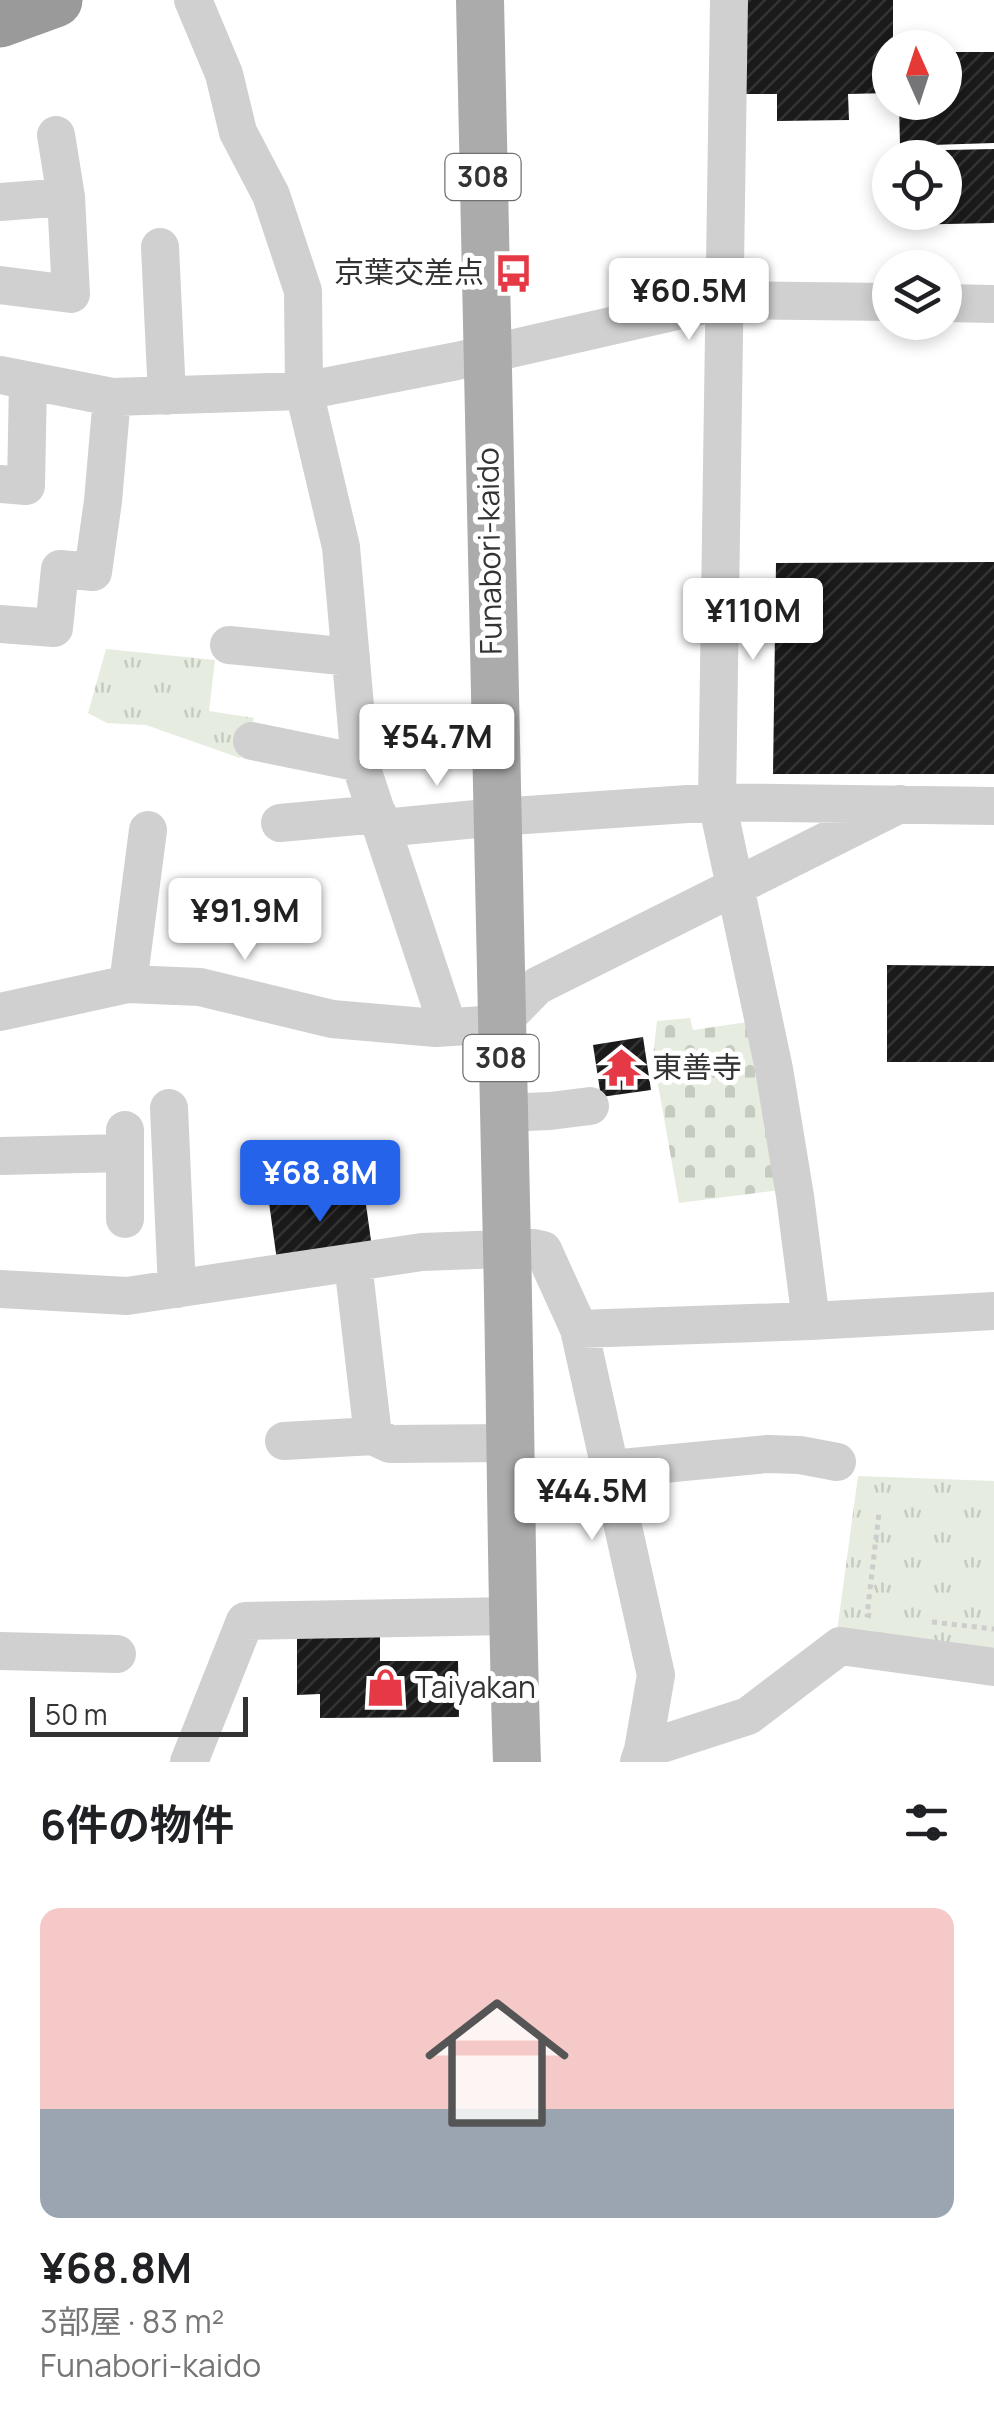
<!DOCTYPE html>
<html lang="ja">
<head>
<meta charset="utf-8">
<style>
  :root { --surface:#fff; --page:#f6f6f6; --text:#202124; --muted:#757577; --accent:#2563eb }
  body { margin:0; font-family:Manrope,"Noto Sans JP",sans-serif; background:var(--page); color:var(--text); height:100vh; display:flex; flex-direction:column; font-size:38px; white-space:nowrap }
  * { box-sizing:border-box; margin:0 }
  p { font-size:32px; color:var(--muted) }
  .icon { flex:none; width:55px; height:55px; fill:none; stroke:currentColor; stroke-width:2; stroke-linecap:round; stroke-linejoin:round }
  .map { position:relative; height:1762px; overflow:hidden }
  .panel { display:flex; flex-direction:column; background:var(--surface); flex:1 }
  .panel>* { flex:none }
  .needle { width:65px; rotate:357deg }
  .controls { position:absolute; left:872px; top:30px; display:grid; gap:20px }
  .controls a { display:grid; place-items:center; width:90px; height:90px; border-radius:50%; background:var(--surface); box-shadow:0 5px 15px #0003; font-size:50px }
  .scale { position:absolute; left:30px; bottom:25px; width:218px; box-sizing:border-box; padding-left:10px; border:5px solid #333; border-top:0; font-size:28px; line-height:35px; white-space:nowrap; color:#333; -webkit-text-stroke:8px #fff; paint-order:stroke }
  .price { position:absolute; translate:-50% -85px; padding:0 22px; border-radius:10px; background:#fff; color:#222; font-size:32px; line-height:65px; filter:drop-shadow(0 2px 5px #0008) }
  .price::after { content:''; position:absolute; left:50%; top:60px; width:30px; height:22px; margin-left:-15px; background:inherit; clip-path:polygon(0 0,100% 0,50% 100%) }
  .price.on { background:var(--accent); color:#fff }
  ul { padding:0; list-style:none }
  li { display:grid; align-content:center; gap:20px; height:530px; padding:0 40px }
  li span { display:grid; place-items:center; height:310px; border-radius:20px; color:#555 }
  li>.icon { margin-inline-start:auto }
  span .icon { width:180px; height:180px; fill:#fffc; stroke-width:1 }
  li b { font-size:42px }
  h2 { display:flex; justify-content:space-between; align-items:center; height:120px; padding:0 40px; font-size:42px }
  .map>svg:first-child { display:block }
  .grass { fill:url(#grass-tufts) }
  .cemetery { fill:url(#cemetery-stones) }
  .building { fill:url(#building-hatch) }
  .lines { fill:none; stroke-linecap:round; stroke-linejoin:round }
  .path { stroke:#cdcdcd; stroke-width:5; stroke-dasharray:5 5; stroke-linecap:butt }
  .minor { stroke:#d0d0d0; stroke-width:38 }
  .major { stroke:#ababab; stroke-width:48 }
  .highway { stroke:#9a9a9a; stroke-width:55 }
  .labels { text-anchor:middle; stroke-width:10; stroke-linejoin:round; paint-order:stroke }
  .shield { fill:#fff; stroke:#707070; stroke-width:2.5 }
  .shield-label { font-size:28px; font-weight:bold; fill:#333 }
  .poi-label { font-size:30px; fill:#333; stroke:#fff; text-anchor:start }
  .street-label { font-size:30px; fill:#333; stroke:#fff }
</style>
</head>
<body>
<div class="map">
<svg width="994" height="1762" viewBox="0 0 994 1762">
  <defs>
    <pattern id="grass-tufts" width="24" height="20" patternUnits="userSpaceOnUse" patternTransform="scale(2.5)"><rect width="24" height="20" fill="#e6ecdf"/><path d="M3 7l-1-3M5 7V3M7 7l1-3M15 17l-1-3M17 17v-4M19 17l1-3" fill="none" stroke="#c6cbc0"/></pattern>
    <pattern id="cemetery-stones" width="16" height="16" patternUnits="userSpaceOnUse" patternTransform="scale(2.5)"><rect width="16" height="16" fill="#e6ecdf"/><path d="M2 7V4a2 2 0 0 1 4 0v3zM10 15v-3a2 2 0 0 1 4 0v3z" fill="#c6cbc0"/></pattern>
    <pattern id="building-hatch" width="6" height="6" patternUnits="userSpaceOnUse" patternTransform="scale(2.5)"><rect width="6" height="6" fill="#1a1a1a"/><path d="M-1 1l2-2M0 6l6-6M5 7l2-2" fill="none" stroke="#333"/></pattern>
  </defs>
  <rect width="100%" height="100%" fill="#fff"/>
  <!-- grass -->
  <path class="grass" d="M106,649L215,660L209,711L254,718L240,758L146,725L107,723L88,713Z
    M858,1476L994,1481V1659L836,1639Z"/>
  <!-- cemetery -->
  <path class="cemetery" d="M690,1018L693,1030L748,1022L780,1190L679,1203L653,1056L657,1021Z"/>
  <!-- building -->
  <path class="building" d="M743,0H893V48H890V93L848,94L849,120L777,121V94H741Z
    M945,52H994V143L900,146L899,102H945Z
    M994,149V223L900,225V212H945V158H899V151Z
    M994,562V774H773L776,563Z
    M887,965L994,966V1062H887Z
    M643,1037L651,1090L601,1097L593,1045Z
    M363,1183L373,1255L278,1268L268,1195Z
    M380,1632V1661H458L459,1717L320,1718V1694L297,1695V1633Z"/>
  <g class="lines">
    <!-- path -->
    <path class="path" d="M871,1616L867,1615L879,1513
      M932,1622L994,1629"/>
    <!-- minor -->
    <path class="minor" d="M193,0L224,74L238,132L271,195L303,291L304,391L341,547L360,763L448,1027
      M729,0L717,802L774,1069L795,1196L811,1321
      M0,202L66,197
      M160,247L167,396
      M0,285L71,294L66,197L56,135
      M945,303L994,304
      M0,375L112,397L304,391L457,361L725,300L890,302
      M0,484L26,486L28,381
      M0,624L54,628L60,569L93,572L103,501L112,397
      M229,645L351,657
      M252,741L360,763
      M280,823L378,814
      M383,828L497,817L717,802L994,806
      M128,984L148,830
      M0,1012L128,984L200,987L332,1019L436,1028L500,1024L537,986L900,804
      M169,1108L177,1289
      M503,1113L550,1111L590,1106
      M125,1130V1219
      M0,1156L125,1153
      M0,1289L127,1296L422,1252L534,1248L543,1250L579,1329L811,1321L994,1311
      M579,1329L656,1675L643,1750L639,1762
      M373,1436L390,1444L510,1443
      M284,1441L373,1436L353,1263
      M611,1469L767,1454L800,1455L837,1462
      M0,1651L117,1654
      M643,1750L748,1716L840,1646L994,1667
      M189,1762L245,1621L512,1616"/>
    <!-- major -->
    <path class="major" d="M480,0C487,416 497,832 507,1248C511,1420 511,1591 517,1762"/>
    <!-- highway -->
    <path class="highway" d="M0,20L55,0"/>
  </g>
  <!-- icons -->
  <defs>
    <symbol id="bus-bare" viewBox="-9 -9 18 18"><path d="M-5-6H5V4H4V6H2V4H-2V6H-4V4H-5ZM-3.5-4V0h7V-4ZM-3.5 1.2v1.5H-2V1.2ZM2 1.2v1.5H3.5V1.2Z" fill="#e63946" stroke="#fff" stroke-width="2.5" paint-order="stroke"/></symbol>
    <symbol id="temple-bare" viewBox="-9 -9 18 18"><path d="M0-6L5-2H3V0L6.5 2.5H4V6H1.5V3h-3V6H-4V2.5H-6.5L-3 0V-2H-5Z" fill="#e63946" stroke="#fff" stroke-width="2.5" paint-order="stroke"/></symbol>
    <symbol id="shop-bare" viewBox="-9 -9 18 18"><path d="M-5-2.5h2.3a2.7 3.5 0 0 1 5.4 0H5L5.5 6h-11ZM-1.5-2.5h3a1.5 2.3 0 0 0-3 0Z" fill="#e63946" stroke="#fff" stroke-width="2.5" paint-order="stroke"/></symbol>
  </defs>
  <g fill-rule="evenodd">
    <use href="#bus-bare" x="486" y="246" width="55" height="55"/>
    <use href="#temple-bare" x="594" y="1040" width="55" height="55"/>
    <use href="#shop-bare" x="358" y="1660" width="55" height="55"/>
  </g>
  <g class="labels">
    <!-- shield labels -->
    <g class="shield">
      <rect x="445.5" y="154" width="75" height="46" rx="8"/>
      <rect x="463.5" y="1035" width="75" height="46" rx="8"/>
    </g>
    <g class="shield-label">
      <text x="483" y="187">308</text>
      <text x="501" y="1068">308</text>
    </g>
    <!-- poi labels -->
    <g class="poi-label">
      <text x="484" y="283" text-anchor="end">京葉交差点</text>
      <text x="652" y="1078">東善寺</text>
      <text x="415" y="1698">Taiyakan</text>
    </g>
    <!-- street labels -->
    <g class="street-label">
      <text transform="translate(490 551) rotate(-91)" y="10">Funabori-kaido</text>
    </g>
  </g>
</svg>
<div class="controls">
<a><svg class="needle" viewBox="-14 -14 28 28"><path d="M0-13l5 13h-10z" fill="#e53935"/><path d="M0 13l5-13h-10z" fill="#757577"/></svg></a>
<a><svg class="icon" aria-label="locate" viewBox="0 0 24 24"><circle cx="12" cy="12" r="6"/><path d="M12 2v4M12 18v4M2 12h4M18 12h4"/></svg></a>
<a><svg class="icon" aria-label="layers" viewBox="0 0 24 24"><path d="M12 4l9 5-9 5-9-5zM3 14l9 5 9-5"/></svg></a>
</div>
<div class="scale">50 m</div>
<b class="price" style="left:689px;top:343px">¥60.5M</b>
<b class="price" style="left:753px;top:663px">¥110M</b>
<b class="price" style="left:437px;top:789px">¥54.7M</b>
<b class="price" style="left:245px;top:963px">¥91.9M</b>
<b class="price on" style="left:320px;top:1225px">¥68.8M</b>
<b class="price" style="left:592px;top:1543px">¥44.5M</b>
</div>
<section class="panel">
<h2>6件の物件<svg class="icon" aria-label="filters" viewBox="0 0 24 24"><path d="M4 7h16M4 17h16"/><circle cx="9" cy="7" r="2"/><circle cx="15" cy="17" r="2"/></svg></h2>
<ul>
<li><span style="background:linear-gradient(#f6c9c9 65%,#9aa5b1 0)"><svg class="icon" aria-label="home" viewBox="0 0 24 24"><path d="M3 11l9-7 9 7M6 9v11h12V9"/></svg></span><div><b>¥68.8M</b><p>3部屋 · 83 m²</p><p>Funabori-kaido</p></div></li>
</ul>
</section>
</body>
</html>
